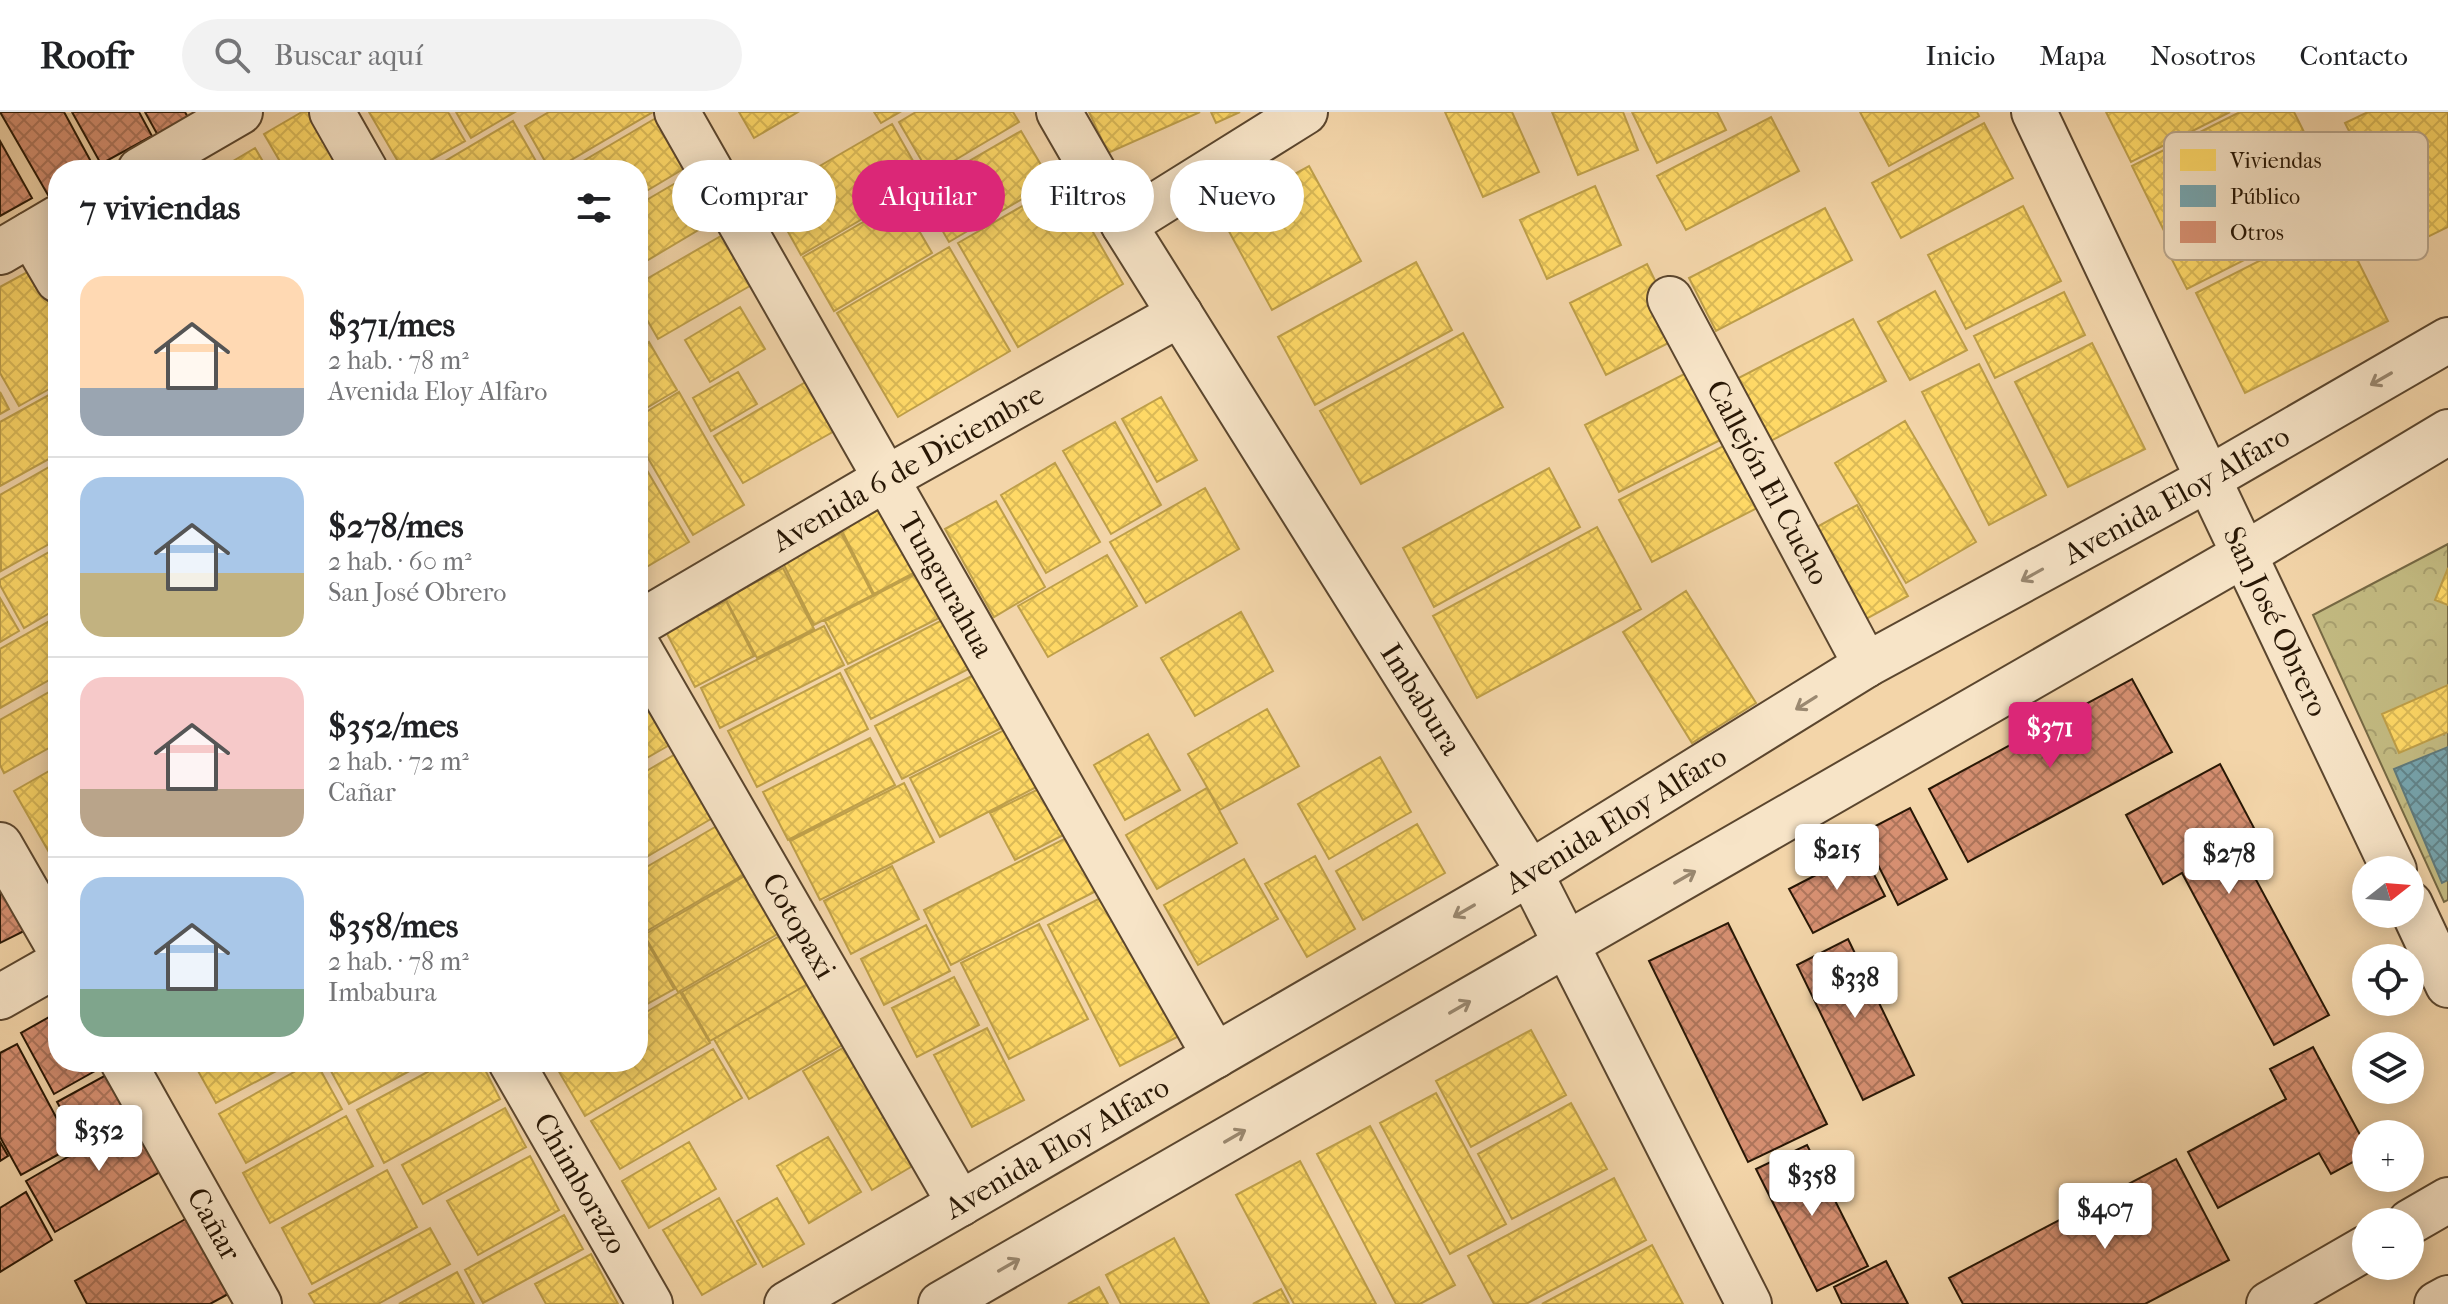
<!DOCTYPE html>
<html lang="es">
<head>
<meta charset="utf-8">
<style>
  :root { --surface:#fff; --page:#f2f2f2; --text:#202124; --muted:#757577; --line:#e0e0e0; --accent:#db2777 }
  body { margin:0; font-family:"IM FELL French Canon",serif; background:var(--page); color:var(--text); height:100vh; display:flex; flex-direction:column; font-size:30px; white-space:nowrap }
  * { box-sizing:border-box; margin:0 }
  p { font-size:26px; color:var(--muted) }
  .icon { flex:none; width:44px; height:44px; fill:none; stroke:currentColor; stroke-width:2; stroke-linecap:round; stroke-linejoin:round }
  .map { position:relative; flex:1; overflow:hidden }
  .details { position:absolute; left:48px; top:48px; width:600px; height:912px; display:flex; flex-direction:column; background:var(--surface); border-radius:32px; box-shadow:0 4px 20px #0003 }
  .details>* { flex:none }
  .top-card { position:absolute; left:672px; top:48px; width:760px; height:72px; display:flex; gap:16px }
  .needle { width:52px; rotate:73deg }
  .tools { position:absolute; left:2352px; top:744px; display:grid; gap:16px }
  .tools a { display:grid; place-items:center; width:72px; height:72px; border-radius:50%; background:var(--surface); box-shadow:0 4px 20px #0003; font-size:40px }
  .price { position:absolute; translate:-50% -68px; padding:0 18px; border-radius:8px; background:#fff; color:#222; font-size:26px; line-height:52px; filter:drop-shadow(0 2px 4px #0008) }
  .price::after { content:''; position:absolute; left:50%; top:48px; width:24px; height:18px; margin-left:-12px; background:inherit; clip-path:polygon(0 0,100% 0,50% 100%) }
  .price.on { background:var(--accent); color:#fff }
  ul { padding:0; list-style:none }
  li { display:flex; align-items:center; gap:24px; height:200px; padding:0 32px }
  li+li { border-top:2px solid var(--line) }
  li span { display:grid; place-items:center; flex:none; width:224px; height:160px; border-radius:24px; color:#555 }
  li>.icon { margin-inline-start:auto }
  span .icon { width:96px; height:96px; fill:#fffc; stroke-width:1 }
  li b { font-size:34px }
  h2 { display:flex; justify-content:space-between; align-items:center; height:96px; padding:0 32px; font-size:34px }
  .tag { padding:0 28px; border-radius:36px; background:var(--surface); box-shadow:0 4px 20px #0003; font-size:28px; line-height:72px }
  .tag.on { background:var(--accent); color:#fff }
  header { display:flex; align-items:center; gap:48px; box-sizing:border-box; height:112px; padding:0 40px; background:var(--surface); border-bottom:2px solid var(--line) }
  header strong { font-size:38px }
  nav { display:flex; gap:44px; margin-inline-start:auto; font-size:28px }
  .search { width:560px; height:72px; background:var(--page); display:flex; align-items:center; gap:20px; box-sizing:border-box; padding:0 28px; border-radius:44px; color:var(--muted); font-size:30px }
  .map>svg:first-child { display:block }
  .park { fill:url(#park-crowns); stroke:#766944; stroke-width:2 }
  .homes { fill:url(#homes-cross-hatch); stroke:#be9f49; stroke-width:2 }
  .public { fill:url(#public-cross-hatch); stroke:#5f7a7c; stroke-width:2 }
  .building { fill:url(#building-cross-hatch); stroke:#281705; stroke-width:2 }
  .lines { fill:none; stroke-linecap:round; stroke-linejoin:round }
  .minor-casing { stroke:#5b462e; stroke-width:48 }
  .minor { stroke:#f7e4c7; stroke-width:44 }
  .oneway { stroke:#9a8870 }
  .labels { text-anchor:middle; stroke-width:8; stroke-linejoin:round; paint-order:stroke }
  .street-label { font-size:30px; fill:#281705; stroke:#f7e4c7 }
  .key { fill:#f7e4c7; stroke:#b9a68d; stroke-width:2 }
  .key-label { font-size:22px; fill:#281705 }
</style>
</head>
<body>
<header>
<strong>Roofr</strong>
<div class="search"><svg class="icon" aria-label="search" viewBox="0 0 24 24"><circle cx="10" cy="10" r="6"/><path d="M15 15l6 6"/></svg>Buscar aquí</div>
<nav><a>Inicio</a><a>Mapa</a><a>Nosotros</a><a>Contacto</a></nav>
</header>
<div class="map">
<svg width="2448" height="1192" viewBox="0 0 2448 1192">
  <defs>
    <pattern id="park-crowns" width="20" height="18" patternUnits="userSpaceOnUse" patternTransform="scale(2)"><rect width="20" height="18" fill="#c3bb82"/><path d="M2 6a3 3 0 1 1 6 0M12 15a3 3 0 1 1 6 0" fill="none" stroke="#a8a06f"/></pattern>
    <pattern id="homes-cross-hatch" width="8" height="8" patternUnits="userSpaceOnUse" patternTransform="scale(2)"><rect width="8" height="8" fill="#ffd966"/><path d="M0 0l8 8M0 8l8-8" fill="none" stroke="#dbba57"/></pattern>
    <pattern id="public-cross-hatch" width="8" height="8" patternUnits="userSpaceOnUse" patternTransform="scale(2)"><rect width="8" height="8" fill="#76a5af"/><path d="M0 0l8 8M0 8l8-8" fill="none" stroke="#61858c"/></pattern>
    <pattern id="building-cross-hatch" width="8" height="8" patternUnits="userSpaceOnUse" patternTransform="scale(2)"><rect width="8" height="8" fill="#d79072"/><path d="M0 0l8 8M0 8l8-8" fill="none" stroke="#ae755c"/></pattern>
  </defs>
  <rect width="100%" height="100%" fill="#f3d5a9"/>
  <filter id="stains"><feTurbulence type="fractalNoise" baseFrequency=".0025" numOctaves="4"/><feColorMatrix values="0 0 0 0 .2 0 0 0 0 .09 0 0 0 0 .02 0 0 0 .5 -.17"/></filter>
  <radialGradient id="worn" r=".72"><stop offset=".6" stop-color="#630" stop-opacity="0"/><stop offset="1" stop-color="#630" stop-opacity=".3"/></radialGradient>
  <!-- park -->
  <path class="park" d="M2448,432V788L2444,790L2313,503Z"/>
  <!-- homes -->
  <path class="homes" d="M302,0H310L344,58H285L264,22Z
    M369,0H448L465,29L413,58H403Z
    M456,0H515L471,26Z
    M549,0H653L554,58H550L525,14Z
    M739,0H798L754,26Z
    M874,0H900L881,11Z
    M916,0H1013L1019,10L930,63L899,10Z
    M1089,0H1200L1108,41Z
    M1211,0H1240L1216,11Z
    M1445,0H1512L1539,60L1483,85Z
    M1552,0H1623L1638,38L1578,63Z
    M1632,0H1717L1726,18L1657,51Z
    M1860,0H1977L1979,4L1889,54Z
    M2106,0H2230L2131,50Z
    M2240,0H2294L2319,50L2168,127L2132,54Z
    M2368,0H2448V115L2407,135L2345,11Z
    M661,3L690,53L638,84V58H568Z
    M1771,5L1799,59L1686,118L1657,64Z
    M513,9L541,58H430Z
    M1984,11L2013,66L1901,126L1872,71Z
    M892,12L925,70L801,143L768,84Z
    M1021,19L1051,70L949,130L919,78Z
    M255,36L268,58H218Z
    M1309,54L1361,149L1272,198L1220,103Z
    M2324,57L2345,97L2187,177L2166,136Z
    M691,62L717,107L638,154V93Z
    M1064,70L1123,172L1018,235L958,131Z
    M1595,74L1621,133L1547,167L1520,108Z
    M901,88L932,141L834,199L803,145Z
    M2023,94L2061,169L1966,217L1928,143Z
    M1825,96L1852,148L1716,219L1689,166Z
    M2338,109L2388,209L2245,281L2196,181Z
    M726,121L755,171L658,227L638,192V172Z
    M949,135L1010,239L898,305L837,201Z
    M1416,150L1452,218L1315,293L1278,225Z
    M1647,152L1682,224L1606,263L1570,191Z
    M31,158L58,206V272L19,294L0,261V175Z
    M1935,179L1967,238L1910,268L1878,210Z
    M2064,180L2085,223L1995,266L1974,224Z
    M740,195L765,237L710,270L685,228Z
    M1853,207L1886,269L1759,335L1727,272Z
    M1463,221L1503,295L1361,372L1320,299Z
    M649,230L677,278L638,301V237Z
    M2092,231L2145,337L2068,375L2015,270Z
    M1979,252L2046,383L1989,413L1922,280Z
    M1690,259L1724,326L1619,380L1585,313Z
    M738,260L757,292L711,319L693,286Z
    M809,268L838,317L743,371L714,324Z
    M58,278V342L0,374V310Z
    M0,280L9,297L0,302Z
    M679,280L744,393L693,423L638,329V305Z
    M1161,285L1197,348L1157,370L1122,307Z
    M1905,309L1976,430L1906,471L1835,351Z
    M1115,310L1161,393L1111,422L1063,339Z
    M1729,331L1761,394L1652,450L1619,388Z
    M638,343L689,430L638,460Z
    M58,350V427L1,459L0,383Z
    M1055,351L1100,430L1046,461L1001,383Z
    M1549,356L1580,415L1434,495L1403,436Z
    M1205,376L1239,437L1146,491L1110,430Z
    M996,389L1045,475L994,505L945,417Z
    M890,392L923,456L874,482L841,417Z
    M1857,393L1908,484L1857,512L1806,421Z
    M1597,415L1641,497L1477,586L1433,504Z
    M841,421L873,483L814,513L783,451Z
    M58,435V496L24,516L0,473V468Z
    M1107,443L1137,494L1048,545L1018,494Z
    M783,456L814,517L757,546L725,486Z
    M2448,456V493L2435,488Z
    M925,457L947,502L848,552L825,509Z
    M1686,479L1756,591L1692,631L1623,520Z
    M0,486L19,519L0,530Z
    M726,489L754,544L695,575L666,520Z
    M1241,500L1273,559L1195,604L1161,546Z
    M952,503L978,552L871,607L845,558Z
    M55,506L58,512V563L0,596V537Z
    M824,514L844,553L720,616L701,576Z
    M638,555L680,627L638,651Z
    M985,557L1013,610L902,667L875,614Z
    M840,561L868,617L757,675L728,619Z
    M2448,573V620L2399,641L2382,602Z
    M58,575V631L4,661L0,653V608Z
    M1267,597L1299,654L1220,698L1188,642Z
    M1014,613L1044,671L940,725L910,666Z
    M1148,622L1180,678L1125,708L1094,653Z
    M870,626L895,673L788,728L763,680Z
    M684,637L721,701L638,750V664Z
    M1380,645L1411,700L1329,747L1298,692Z
    M58,654V756L14,679Z
    M904,671L934,730L820,788L790,729Z
    M1047,673L1071,719L1015,748L990,701Z
    M1207,676L1237,731L1157,777L1126,723Z
    M727,708L755,756L645,820L638,809V760Z
    M1417,712L1445,761L1363,808L1336,759Z
    M1072,723L1100,777L951,853L924,798Z
    M1315,744L1355,817L1307,845L1265,772Z
    M1244,747L1278,807L1198,853L1164,793Z
    M892,754L919,807L851,842L824,789Z
    M755,758L788,816L678,880L644,823Z
    M1112,780L1185,921L1120,954L1048,813Z
    M1039,812L1088,907L1009,947L961,851Z
    M926,813L950,859L884,893L861,847Z
    M790,818L818,866L710,929L682,880Z
    M644,825L674,877L638,897V828Z
    M954,865L979,913L917,945L892,896Z
    M816,867L851,928L749,987L714,927Z
    M680,880L710,931L585,1004L555,953L561,950H638V905Z
    M987,916L1024,988L972,1015L934,943Z
    M1531,918L1566,983L1471,1035L1436,969Z
    M853,930L921,1049L872,1078L803,959Z
    M713,937L742,986L620,1057L591,1009Z
    M193,950H293L216,991Z
    M312,950H316L342,997L246,1051L219,1002Z
    M326,950H426L349,992Z
    M446,950H481L500,987L384,1051L357,998Z
    M1436,981L1506,1112L1450,1142L1380,1011Z
    M1571,991L1607,1057L1512,1107L1478,1042Z
    M505,996L526,1035L423,1092L402,1053Z
    M346,1004L373,1054L270,1111L243,1061Z
    M1370,1014L1455,1173L1420,1192H1396L1317,1042Z
    M828,1025L861,1080L809,1111L777,1054Z
    M689,1030L716,1077L649,1116L622,1069Z
    M530,1044L559,1098L478,1143L447,1089Z
    M1300,1049L1376,1192H1294L1236,1083Z
    M387,1058L417,1115L312,1172L282,1116Z
    M1614,1066L1646,1128L1526,1192H1494L1468,1144Z
    M719,1086L756,1152L702,1183L663,1118Z
    M777,1086L804,1132L763,1155L737,1109Z
    M564,1103L583,1137L483,1191L465,1158Z
    M430,1116L450,1152L378,1192H315L309,1182Z
    M1174,1126L1209,1192H1121L1106,1163Z
    M1652,1133L1683,1192H1542Z
    M591,1142L618,1192H546L535,1172Z
    M457,1160L474,1192H399Z
    M1099,1175L1108,1192H1068Z
    M1281,1177L1289,1192H1253Z"/>
  <!-- public -->
  <path class="public" d="M2448,635V768L2442,771L2394,657Z"/>
  <!-- building -->
  <path class="building" d="M0,0H64L95,57L58,58V78L48,83Z
    M72,0H139L152,24L101,52Z
    M145,0H185L192,13L161,29Z
    M0,29L32,86L0,104Z
    M2132,567L2172,640L1968,750L1929,677Z
    M2220,652L2254,716L2234,727L2329,903L2274,933L2182,761L2163,772L2126,703Z
    M1910,696L1947,767L1898,793L1862,721Z
    M1862,739L1885,784L1813,821L1789,777Z
    M0,766L26,818L0,831Z
    M1728,811L1827,1012L1748,1050L1649,849Z
    M1848,827L1914,963L1863,988L1797,853Z
    M58,900V950H111L54,982L21,921Z
    M17,932L72,1035L21,1063L0,1025V941Z
    M2313,935L2366,1034V1043L2331,1062L2319,1041L2218,1096L2188,1040L2286,987L2270,957Z
    M117,957L138,995L78,1028L57,990Z
    M144,1001L172,1053L55,1120L26,1069Z
    M0,1030L8,1044L0,1049Z
    M1807,1033L1868,1154L1817,1179L1756,1057Z
    M2176,1047L2229,1148L2145,1192H1963L1949,1166Z
    M26,1080L52,1128L0,1160V1096Z
    M189,1105L230,1181L210,1192H87L75,1169Z
    M1886,1149L1908,1192H1842L1834,1175Z"/>
  <g class="lines">
    <defs>
      <g id="minor">
        <path d="M332,0L365,58"/>
        <path id="s1" d="M677,0L1215,944"/>
        <path id="s2" d="M1059,0L1124,113L1530,761L1749,1192"/>
        <path id="s3" d="M2034,0L2394,758"/>
        <path d="M140,58L240,0"/>
        <path d="M1124,113L1305,0"/>
        <path d="M31,122L58,168"/>
        <path d="M0,140L58,106"/>
        <path id="s4" d="M1670,187L1866,553"/>
        <path id="s5" d="M638,512L887,366L1180,202"/>
        <path id="s6" d="M638,535L960,1092"/>
        <path d="M0,733L58,834"/>
        <path d="M2410,792L2448,873"/>
        <path d="M0,885L58,852"/>
        <path id="s7" d="M123,950L259,1192"/>
        <path id="s8" d="M511,950L650,1192"/>
        <path d="M2410,1110L2448,1088"/>
        <path id="s9" d="M787,1192L1530,761L1866,553L2208,367L2448,228"/>
        <path d="M941,1192L2245,442L2448,320"/>
        <path d="M2269,1192L2366,1136"/>
        <path d="M2437,1192L2448,1186"/>
      </g>
    </defs>
    <!-- minor casing -->
    <use href="#minor" class="minor-casing"/>
    <!-- minor -->
    <use href="#minor" class="minor"/>
  </g>
  <!-- one-way arrows -->
  <defs><path id="oneway-shaft" d="M-6 0H5M1.5-3L5.5 0L1.5 3" fill="none" stroke-width="1.6" stroke-linecap="round" stroke-linejoin="round" transform="scale(2)"/></defs>
  <g class="oneway">
    <use href="#oneway-shaft" transform="translate(2381 267) rotate(150)"/>
    <use href="#oneway-shaft" transform="translate(2032 463) rotate(151)"/>
    <use href="#oneway-shaft" transform="translate(1806 591) rotate(148)"/>
    <use href="#oneway-shaft" transform="translate(1685 765) rotate(-30)"/>
    <use href="#oneway-shaft" transform="translate(1464 799) rotate(150)"/>
    <use href="#oneway-shaft" transform="translate(1460 895) rotate(-30)"/>
    <use href="#oneway-shaft" transform="translate(1235 1024) rotate(-30)"/>
    <use href="#oneway-shaft" transform="translate(1009 1153) rotate(-30)"/>
  </g>
  <g class="labels">
    <!-- street labels -->
    <g class="street-label">
      <text dy="10" stroke="none"><textPath href="#s5" startOffset="312">Avenida 6 de Diciembre</textPath></text>
      <text dy="10" stroke="none"><textPath href="#s4" startOffset="208">Callejón El Cucho</textPath></text>
      <text dy="10" stroke="none"><textPath href="#s9" startOffset="1608">Avenida Eloy Alfaro</textPath></text>
      <text dy="10" stroke="none"><textPath href="#s1" startOffset="544">Tungurahua</textPath></text>
      <text dy="10" stroke="none"><textPath href="#s3" startOffset="564">San José Obrero</textPath></text>
      <text dy="10" stroke="none"><textPath href="#s2" startOffset="690">Imbabura</textPath></text>
      <text dy="10" stroke="none"><textPath href="#s9" startOffset="960">Avenida Eloy Alfaro</textPath></text>
      <text dy="10" stroke="none"><textPath href="#s6" startOffset="322">Cotopaxi</textPath></text>
      <text dy="10" stroke="none"><textPath href="#s9" startOffset="312">Avenida Eloy Alfaro</textPath></text>
      <text dy="10" stroke="none"><textPath href="#s8" startOffset="140">Chimborazo</textPath></text>
      <text dy="10" stroke="none"><textPath href="#s7" startOffset="186">Cañar</textPath></text>
    </g>
  </g>
  <!-- legend -->
  <rect x="2164" y="20" width="264" height="128" rx="12" class="key"/>
  <rect x="2180" y="37" width="36" height="22" fill="#ffd966"/>
  <rect x="2180" y="73" width="36" height="22" fill="#76a5af"/>
  <rect x="2180" y="109" width="36" height="22" fill="#d79072"/>
  <g class="key-label">
    <text x="2230" y="56">Viviendas</text>
    <text x="2230" y="92">Público</text>
    <text x="2230" y="128">Otros</text>
  </g>
  <rect width="100%" height="100%" filter="url(#stains)"/>
  <rect width="100%" height="100%" fill="url(#worn)"/>
</svg>
<div class="tools">
<a><svg class="needle" viewBox="-14 -14 28 28"><path d="M0-13l5 13h-10z" fill="#e53935"/><path d="M0 13l5-13h-10z" fill="#757577"/></svg></a>
<a><svg class="icon" aria-label="locate" viewBox="0 0 24 24"><circle cx="12" cy="12" r="6"/><path d="M12 2v4M12 18v4M2 12h4M18 12h4"/></svg></a>
<a><svg class="icon" aria-label="layers" viewBox="0 0 24 24"><path d="M12 4l9 5-9 5-9-5zM3 14l9 5 9-5"/></svg></a>
<a>+</a>
<a>−</a>
</div>
<b class="price on" style="left:2050px;top:658px">$371</b>
<b class="price" style="left:1837px;top:780px">$215</b>
<b class="price" style="left:2229px;top:784px">$278</b>
<b class="price" style="left:1855px;top:908px">$338</b>
<b class="price" style="left:99px;top:1061px">$352</b>
<b class="price" style="left:1812px;top:1106px">$358</b>
<b class="price" style="left:2105px;top:1139px">$407</b>
<div class="top-card">
<a class="tag">Comprar</a>
<a class="tag on">Alquilar</a>
<a class="tag">Filtros</a>
<a class="tag">Nuevo</a>
</div>
<section class="details">
<h2>7 viviendas<svg class="icon" aria-label="filters" viewBox="0 0 24 24"><path d="M4 7h16M4 17h16"/><circle cx="9" cy="7" r="2"/><circle cx="15" cy="17" r="2"/></svg></h2>
<ul>
<li><span style="background:linear-gradient(#ffd9b3 70%,#9aa5b1 0)"><svg class="icon" aria-label="home" viewBox="0 0 24 24"><path d="M3 11l9-7 9 7M6 9v11h12V9"/></svg></span><div><b>$371/mes</b><p>2 hab. · 78 m²</p><p>Avenida Eloy Alfaro</p></div></li>
<li><span style="background:linear-gradient(#a9c7e8 60%,#c2b280 0)"><svg class="icon" aria-label="home" viewBox="0 0 24 24"><path d="M3 11l9-7 9 7M6 9v11h12V9"/></svg></span><div><b>$278/mes</b><p>2 hab. · 60 m²</p><p>San José Obrero</p></div></li>
<li><span style="background:linear-gradient(#f6c9c9 70%,#b9a48a 0)"><svg class="icon" aria-label="home" viewBox="0 0 24 24"><path d="M3 11l9-7 9 7M6 9v11h12V9"/></svg></span><div><b>$352/mes</b><p>2 hab. · 72 m²</p><p>Cañar</p></div></li>
<li><span style="background:linear-gradient(#a9c7e8 70%,#7fa58c 0)"><svg class="icon" aria-label="home" viewBox="0 0 24 24"><path d="M3 11l9-7 9 7M6 9v11h12V9"/></svg></span><div><b>$358/mes</b><p>2 hab. · 78 m²</p><p>Imbabura</p></div></li>
</ul>
</section>
</div>
</body>
</html>
